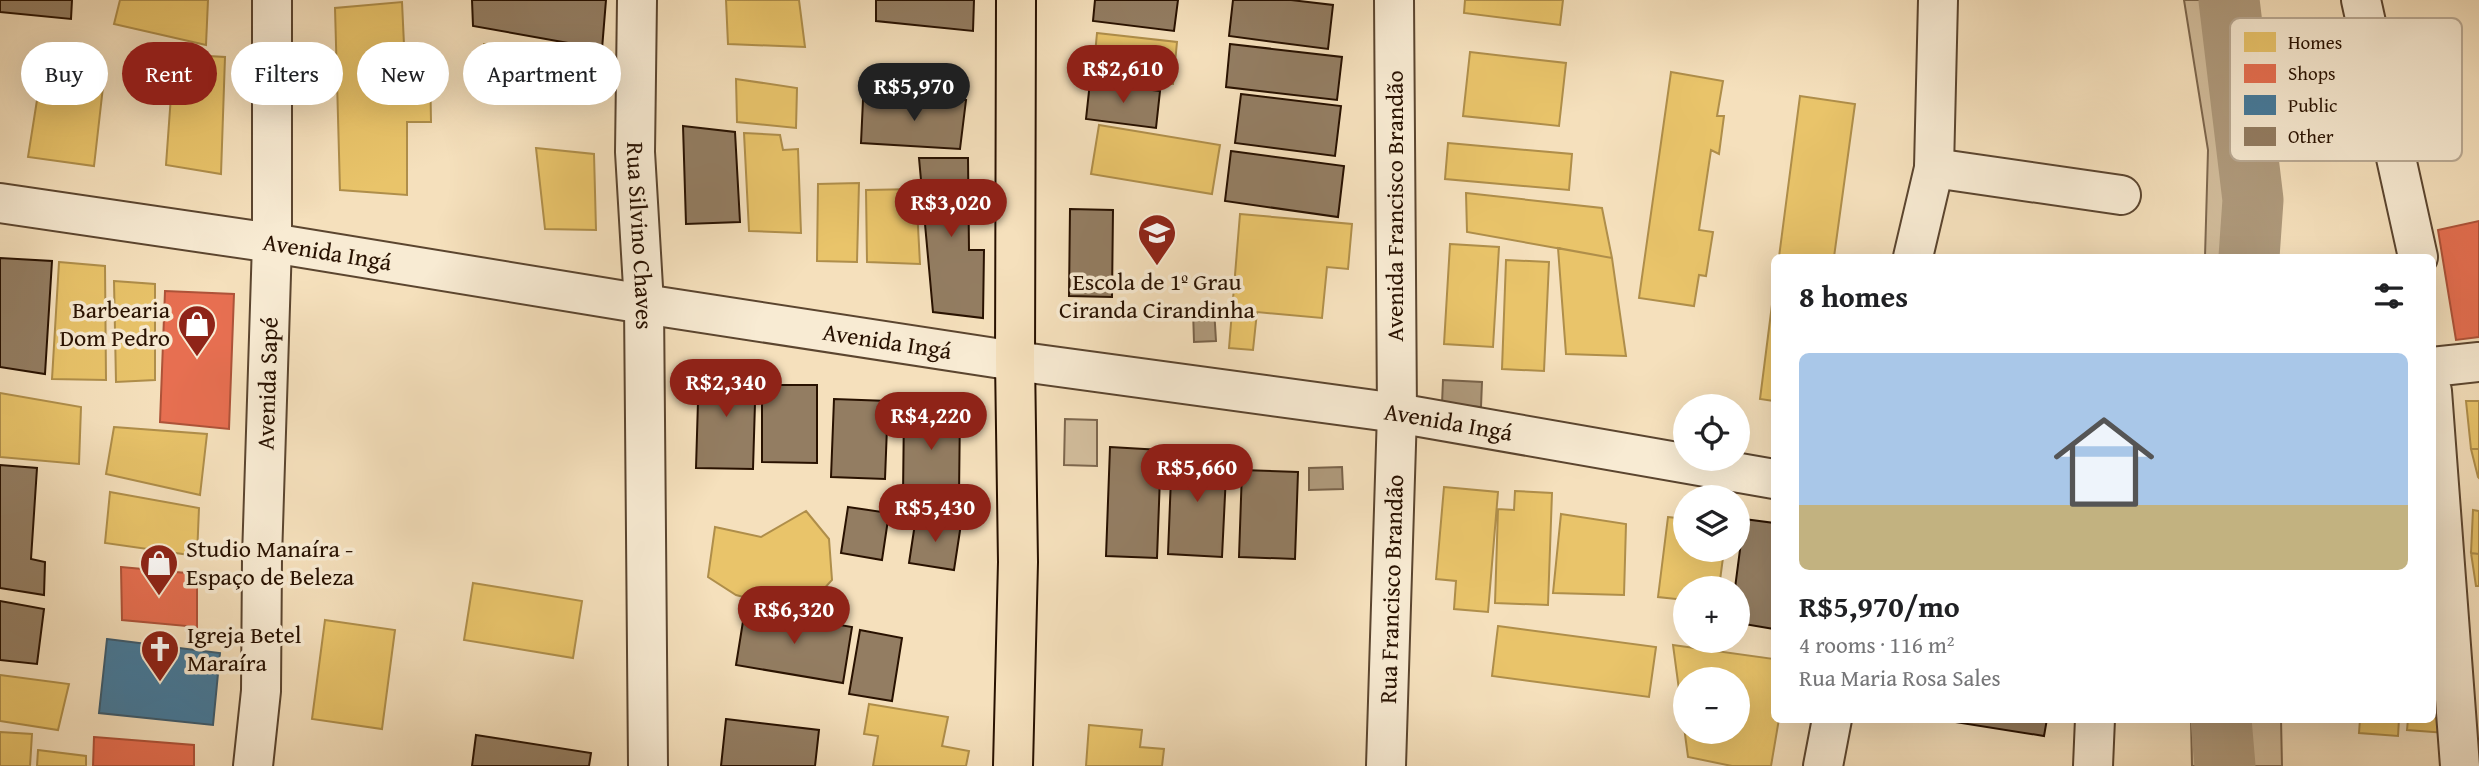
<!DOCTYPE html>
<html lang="en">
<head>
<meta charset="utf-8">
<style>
  :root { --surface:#fff; --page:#f2f2f2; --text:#202124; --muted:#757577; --line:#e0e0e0; --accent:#8f2418 }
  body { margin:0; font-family:"Gentium Book Plus",serif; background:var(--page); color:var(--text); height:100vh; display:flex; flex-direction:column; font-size:26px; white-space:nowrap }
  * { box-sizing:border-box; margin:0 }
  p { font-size:23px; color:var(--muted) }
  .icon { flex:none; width:38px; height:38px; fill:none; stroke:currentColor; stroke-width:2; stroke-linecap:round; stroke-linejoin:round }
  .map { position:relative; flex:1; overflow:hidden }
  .sheet { position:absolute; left:1771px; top:254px; width:665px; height:469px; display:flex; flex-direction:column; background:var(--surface); border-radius:10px; box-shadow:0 7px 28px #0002 }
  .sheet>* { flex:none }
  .hud { position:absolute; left:21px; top:42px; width:665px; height:63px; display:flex; gap:14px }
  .fabs { position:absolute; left:1673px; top:394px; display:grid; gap:14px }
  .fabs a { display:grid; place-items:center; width:77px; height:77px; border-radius:50%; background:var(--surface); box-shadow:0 7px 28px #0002; font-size:35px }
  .price { position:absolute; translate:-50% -60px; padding:0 16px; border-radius:24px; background:var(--accent); color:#fff; font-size:23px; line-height:46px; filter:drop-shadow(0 2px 4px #0008) }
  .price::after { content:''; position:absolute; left:50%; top:42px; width:21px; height:16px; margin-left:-10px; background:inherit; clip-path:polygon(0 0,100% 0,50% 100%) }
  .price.on { background:#222; color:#fff }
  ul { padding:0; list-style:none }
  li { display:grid; align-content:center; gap:14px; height:371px; padding:0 28px }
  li+li { border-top:2px solid var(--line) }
  li span { display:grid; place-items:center; height:217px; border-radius:10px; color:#555 }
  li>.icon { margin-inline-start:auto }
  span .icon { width:126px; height:126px; fill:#fffc; stroke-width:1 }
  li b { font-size:30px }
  h2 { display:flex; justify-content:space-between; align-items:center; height:84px; padding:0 28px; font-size:30px }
  .chip { padding:0 24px; border-radius:32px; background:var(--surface); box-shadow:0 7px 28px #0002; font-size:24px; line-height:63px }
  .chip.on { background:var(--accent); color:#fff }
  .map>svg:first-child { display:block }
  .green { fill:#d2bd9c; stroke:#7d674e; stroke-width:2 }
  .water { fill:#af9a7c; stroke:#79634a; stroke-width:2 }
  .homes { fill:#e9c46a; stroke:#af8e4a; stroke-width:2; fill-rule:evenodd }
  .shops { fill:#e76f51; stroke:#ae5339; stroke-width:2 }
  .public { fill:#457b9d; stroke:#3c5b6e; stroke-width:2 }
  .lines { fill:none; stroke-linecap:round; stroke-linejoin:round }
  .river { stroke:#af9a7c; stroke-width:61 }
  .building { fill:#937d62; stroke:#281100; stroke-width:2 }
  .minor-casing { stroke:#5b452f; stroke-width:42 }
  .major-casing { stroke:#281100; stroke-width:42 }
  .minor { stroke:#f8ebd3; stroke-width:38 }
  .major { stroke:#f5e0bc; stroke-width:38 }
  .labels { text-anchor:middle; stroke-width:7; stroke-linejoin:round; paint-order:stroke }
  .street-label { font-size:24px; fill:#281100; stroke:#f8ebd3 }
  .poi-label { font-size:24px; fill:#281100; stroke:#f8ebd3; text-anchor:start }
  .key { fill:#f8ebd3; stroke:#baaa94; stroke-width:2 }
  .key-label { font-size:19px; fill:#281100 }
</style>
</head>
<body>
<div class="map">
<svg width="2479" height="766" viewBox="0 0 2479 766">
  <rect width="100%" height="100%" fill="#f5e0bc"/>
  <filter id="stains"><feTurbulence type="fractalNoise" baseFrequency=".00286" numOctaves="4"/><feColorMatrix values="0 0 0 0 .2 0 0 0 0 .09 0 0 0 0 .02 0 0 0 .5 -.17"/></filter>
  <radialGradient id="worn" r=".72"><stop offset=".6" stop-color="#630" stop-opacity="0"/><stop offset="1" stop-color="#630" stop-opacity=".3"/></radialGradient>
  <!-- green -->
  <path class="green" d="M2184,0H2258L2266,257H2205L2208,150Z
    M1065,419L1097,420V466L1064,465Z
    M2191,719H2281L2282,766H2192Z"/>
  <!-- water -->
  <path class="water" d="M1214,308L1216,341L1194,342L1193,310Z
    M1443,380L1482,382L1481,407L1442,404Z
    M1342,467L1343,489L1309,490V468Z"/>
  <!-- homes -->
  <path class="homes" d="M120,0H208L206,45L114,24Z
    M726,0H799L805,47L728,44Z
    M1465,0H1563L1560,25L1464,13Z
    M402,2L405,66L430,65L431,122H407V195L340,190L335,8Z
    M1097,33L1177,42L1173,84L1093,75Z
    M484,44L574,51L576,97L485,95Z
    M1470,52L1566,63L1559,126L1463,116Z
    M174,54L225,57L221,174L166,165Z
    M1671,72L1723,81L1717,116H1724L1719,154L1711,150L1699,230L1713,232L1706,276L1699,275L1694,306L1639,298Z
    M736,79L797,88L796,128L737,122Z
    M40,81L103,87L94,166L28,157Z
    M1800,96L1855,104L1834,257H1779Z
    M1099,125L1220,145L1212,194L1091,174Z
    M744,133L780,135L783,150L798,149L801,233L749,231Z
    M1448,143L1572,154L1569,190L1445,179Z
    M536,148L594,154L596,230L545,229Z
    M859,183L857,262L817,261L818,184Z
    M916,189L920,264L867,262L866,190Z
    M1466,193L1602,208L1612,258L1467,232Z
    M1240,214L1352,224L1348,269L1327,267L1322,318L1257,312L1253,350L1229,348Z
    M1450,244L1499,247L1493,347L1444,344Z
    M1558,248L1612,258L1626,356L1566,354Z
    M1506,260L1549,262L1544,371L1502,369Z
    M59,262L105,266L106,380L52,379Z
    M114,281L155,284V380L116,382Z
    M1774,289V401L1760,399Z
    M0,393L81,407L79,464L0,457Z
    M2466,401H2479V449H2471Z
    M114,427L207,434L200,495L106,474Z
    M2471,449H2479V478L2478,477Z
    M1444,487L1498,492L1488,612L1454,609L1456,581L1436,579Z
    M1515,491L1552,493L1548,605L1495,603L1498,509L1514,510Z
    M110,492L199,508L197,556L105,543Z
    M2473,510L2479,511V554L2471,553Z
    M806,511L829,539L832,580L811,603L770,604L736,595L708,577L715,527L761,537Z
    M1561,514L1626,524L1624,595L1553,593Z
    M1668,517L1685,519V550H1724L1719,588H1685V600L1658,597Z
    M2471,553L2479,554V586H2476Z
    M473,583L582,601L573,658L464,640Z
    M325,620L395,630L382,729L312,719Z
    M1498,626L1656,647L1649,697L1492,676Z
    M1673,645L1774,659V719H1779L1771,766H1732L1688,757ZM1685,679H1738V732H1685Z
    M0,675L69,684L58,730L0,721Z
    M2448,699L2446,733L2407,730L2408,719H2432V702Z
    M869,704L948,717L942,746L969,751L966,766H873L878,736L864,734Z
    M2360,719H2399L2398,736L2359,733Z
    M1089,725L1142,730L1140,747L1164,749L1162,766H1086Z
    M0,732L32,734L30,766H0Z
    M38,750L86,756V766H37Z"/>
  <!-- shops -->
  <path class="shops" d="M2479,221V337L2456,340L2438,230Z
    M165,291L234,294L229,429L160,422Z
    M121,567L197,574V627L122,620Z
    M94,737L194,745V766H93Z"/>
  <!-- public -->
  <path class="public" d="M107,639L220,653L213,725L99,713Z"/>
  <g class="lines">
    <!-- river -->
    <path class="river" d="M2229,0L2253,200L2249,257
      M2221,719L2225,766"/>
  </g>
  <!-- building -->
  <path class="building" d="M0,0H72L71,19L0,12Z
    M472,0H606L602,49L473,26Z
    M876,0H974L973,31L876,21Z
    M1095,0H1178L1174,31L1093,21Z
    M1233,0H1291L1333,5L1328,49L1229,36Z
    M1230,44L1342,57L1337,100L1226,87Z
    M1090,82L1160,91L1156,128L1086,119Z
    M1241,94L1341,106L1335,156L1235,143Z
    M863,100H966L960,149L861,143Z
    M683,126L735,132L740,222L686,224Z
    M1231,151L1344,166L1338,217L1225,201Z
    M919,158H968L969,250H984L983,318L933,312Z
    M1070,209L1113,210L1112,297L1069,296Z
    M0,258L52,261L45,374L0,367Z
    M699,368L756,370L753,469L696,468Z
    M762,385H817V463L762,462Z
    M834,399L888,401L885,479L831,477Z
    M904,408L960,409L959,497L903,496Z
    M1110,447L1161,450L1157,558L1106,556Z
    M1172,452L1227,454L1222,557L1168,554Z
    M0,465L37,468L31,559L45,562L44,595L0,588Z
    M1242,470L1298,472L1295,559L1239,557Z
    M848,507L889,513L882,560L841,553Z
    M916,517L961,524L954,570L909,563Z
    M1744,519L1774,523V629L1738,623V588H1735Z
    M0,601L44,609L37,664L0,660Z
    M745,609L852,627L843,683L736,665Z
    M860,630L902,638L892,701L849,694Z
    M726,719L819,730L815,766H721Z
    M1956,719H2047L2044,736L1955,722Z
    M476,735L591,753L589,766H472Z"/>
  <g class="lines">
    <defs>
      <g id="minor">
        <path id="s1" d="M637,0L635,152L644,304L648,766"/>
        <path d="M2361,0L2418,257"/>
        <path d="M1934,168L2121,195"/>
        <path id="s2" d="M0,203L272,243L644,304L1015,361L1397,413L1774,479"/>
        <path d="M1913,257L1934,168L1938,0"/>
        <path d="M2432,367L2479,362"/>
        <path d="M2432,391L2460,766"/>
        <path id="s3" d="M253,766L261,691L262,558L272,243V0"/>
        <path id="s4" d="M1386,766L1397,413L1394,0"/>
        <path d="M1823,766L1832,719"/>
        <path d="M2093,766L2095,719"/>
      </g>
      <path id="major" d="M1013,766L1018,562L1015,361L1016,0"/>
    </defs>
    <!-- minor casing -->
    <use href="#minor" class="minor-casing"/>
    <!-- major casing -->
    <use href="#major" class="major-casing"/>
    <!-- minor -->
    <use href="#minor" class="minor"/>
    <!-- major -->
    <use href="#major" class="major"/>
  </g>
  <!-- icons -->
  <defs>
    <symbol id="school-pin" viewBox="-11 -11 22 30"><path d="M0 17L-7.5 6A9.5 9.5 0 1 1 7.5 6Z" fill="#8f2418" stroke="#f8ebd3"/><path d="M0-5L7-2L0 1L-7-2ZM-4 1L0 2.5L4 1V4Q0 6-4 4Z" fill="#fff"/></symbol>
    <symbol id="shop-pin" viewBox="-11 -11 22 30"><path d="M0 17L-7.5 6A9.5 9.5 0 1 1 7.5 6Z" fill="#8f2418" stroke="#f8ebd3"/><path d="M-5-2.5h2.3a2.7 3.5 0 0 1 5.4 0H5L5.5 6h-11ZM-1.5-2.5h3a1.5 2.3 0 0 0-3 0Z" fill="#fff"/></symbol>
    <symbol id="church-pin" viewBox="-11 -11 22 30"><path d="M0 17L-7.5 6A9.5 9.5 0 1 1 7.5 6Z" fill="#8f2418" stroke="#f8ebd3"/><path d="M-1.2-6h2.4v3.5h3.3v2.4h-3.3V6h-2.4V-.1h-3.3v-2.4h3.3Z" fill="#fff"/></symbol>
  </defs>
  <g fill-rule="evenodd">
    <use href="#school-pin" x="1135" y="211" width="44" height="60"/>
    <use href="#shop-pin" x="175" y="302" width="44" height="60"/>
    <use href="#shop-pin" x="137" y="541" width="44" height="60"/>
    <use href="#church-pin" x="138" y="627" width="44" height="60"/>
  </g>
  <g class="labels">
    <!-- street labels -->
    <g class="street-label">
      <text transform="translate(1395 206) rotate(-90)" y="8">Avenida Francisco Brandão</text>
      <text dy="8" stroke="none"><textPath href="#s1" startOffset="236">Rua Silvino Chaves</textPath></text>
      <text dy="8" stroke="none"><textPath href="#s2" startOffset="331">Avenida Ingá</textPath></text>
      <text dy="8" stroke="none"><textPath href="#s2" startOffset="898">Avenida Ingá</textPath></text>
      <text dy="8" stroke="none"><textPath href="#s3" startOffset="383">Avenida Sapé</textPath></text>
      <text dy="8" stroke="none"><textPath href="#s2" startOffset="1465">Avenida Ingá</textPath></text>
      <text dy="8" stroke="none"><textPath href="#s4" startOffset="177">Rua Francisco Brandão</textPath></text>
    </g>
    <!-- poi labels -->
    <g class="poi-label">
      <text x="1157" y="290" text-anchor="middle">Escola de 1º Grau<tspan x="1157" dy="28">Ciranda Cirandinha</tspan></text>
      <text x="170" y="318" text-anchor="end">Barbearia<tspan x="170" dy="28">Dom Pedro</tspan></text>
      <text x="186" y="557">Studio Manaíra -<tspan x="186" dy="28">Espaço de Beleza</tspan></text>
      <text x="187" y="643">Igreja Betel<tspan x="187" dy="28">Maraíra</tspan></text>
    </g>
  </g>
  <!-- legend -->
  <rect x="2230" y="18" width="232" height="143" rx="10" class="key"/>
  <rect x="2244" y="32" width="32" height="20" fill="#e9c46a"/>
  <rect x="2244" y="64" width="32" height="19" fill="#e76f51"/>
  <rect x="2244" y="95" width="32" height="20" fill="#457b9d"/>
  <rect x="2244" y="127" width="32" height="19" fill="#937d62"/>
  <g class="key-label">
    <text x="2288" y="49">Homes</text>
    <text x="2288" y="80">Shops</text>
    <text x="2288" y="112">Public</text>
    <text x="2288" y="143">Other</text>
  </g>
  <rect width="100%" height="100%" filter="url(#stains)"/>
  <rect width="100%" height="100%" fill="url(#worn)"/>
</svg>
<div class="fabs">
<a><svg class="icon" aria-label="locate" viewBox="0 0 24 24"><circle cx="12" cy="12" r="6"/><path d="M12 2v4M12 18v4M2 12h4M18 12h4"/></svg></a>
<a><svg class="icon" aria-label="layers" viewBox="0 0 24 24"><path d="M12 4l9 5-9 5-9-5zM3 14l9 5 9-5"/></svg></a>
<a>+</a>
<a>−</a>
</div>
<b class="price" style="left:1123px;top:105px">R$2,610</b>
<b class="price on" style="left:914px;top:123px">R$5,970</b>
<b class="price" style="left:951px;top:239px">R$3,020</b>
<b class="price" style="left:726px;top:419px">R$2,340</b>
<b class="price" style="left:931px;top:452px">R$4,220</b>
<b class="price" style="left:1197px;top:504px">R$5,660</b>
<b class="price" style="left:935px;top:544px">R$5,430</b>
<b class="price" style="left:794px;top:646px">R$6,320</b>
<div class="hud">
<a class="chip">Buy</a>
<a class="chip on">Rent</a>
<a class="chip">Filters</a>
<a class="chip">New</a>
<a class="chip">Apartment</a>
</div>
<section class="sheet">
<h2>8 homes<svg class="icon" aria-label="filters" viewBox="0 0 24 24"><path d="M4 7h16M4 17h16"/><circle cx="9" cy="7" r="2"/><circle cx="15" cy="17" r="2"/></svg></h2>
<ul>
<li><span style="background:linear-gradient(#a9c7e8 70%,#c2b280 0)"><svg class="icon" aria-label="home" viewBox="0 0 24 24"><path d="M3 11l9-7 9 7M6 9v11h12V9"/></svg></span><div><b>R$5,970/mo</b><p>4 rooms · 116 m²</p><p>Rua Maria Rosa Sales</p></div></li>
</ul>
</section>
</div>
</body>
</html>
